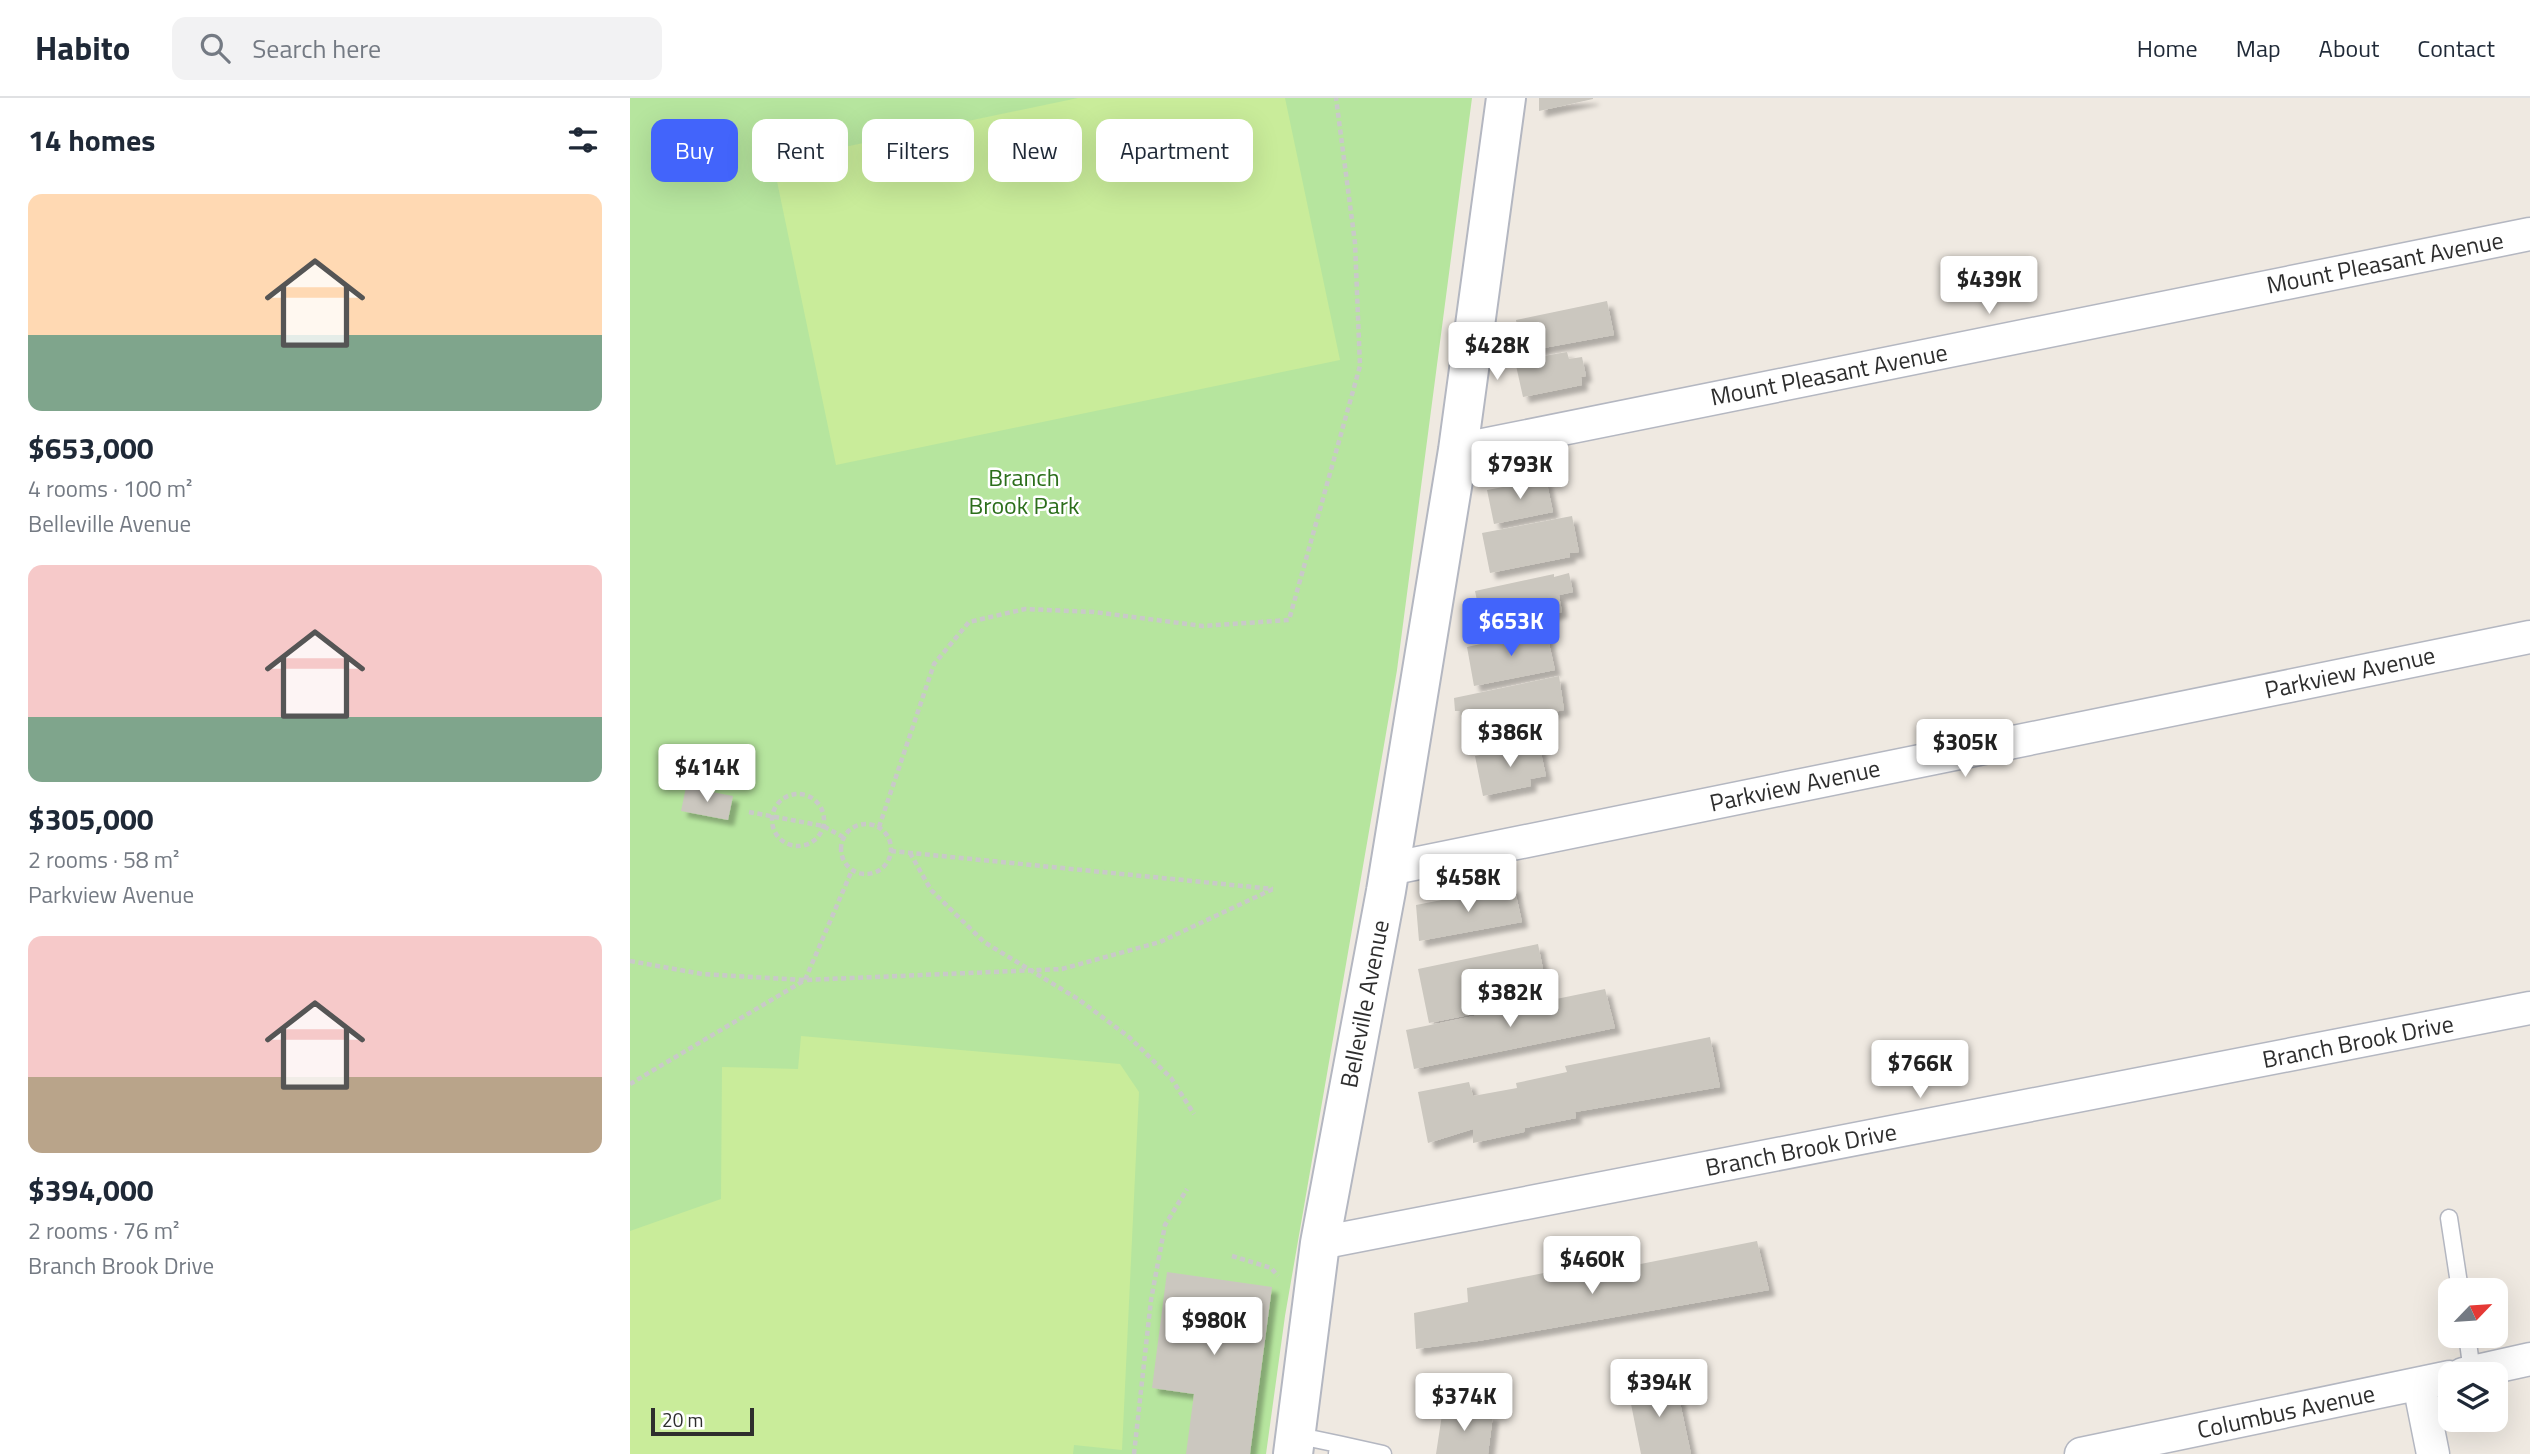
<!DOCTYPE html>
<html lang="en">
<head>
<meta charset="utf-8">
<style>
  :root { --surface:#fff; --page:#f2f2f3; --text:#1f2937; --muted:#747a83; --line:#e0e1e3; --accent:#4264fb }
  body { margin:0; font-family:"Titillium Web",sans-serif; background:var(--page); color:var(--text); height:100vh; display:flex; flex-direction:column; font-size:26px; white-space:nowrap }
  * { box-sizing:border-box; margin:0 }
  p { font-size:23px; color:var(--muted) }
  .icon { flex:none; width:38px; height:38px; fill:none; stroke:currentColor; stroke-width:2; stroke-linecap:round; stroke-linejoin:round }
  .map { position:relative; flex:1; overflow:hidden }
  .drawer { display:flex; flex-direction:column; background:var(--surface); width:630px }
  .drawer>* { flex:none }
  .top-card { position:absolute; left:21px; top:21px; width:665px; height:63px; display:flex; gap:14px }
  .needle { width:46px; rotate:65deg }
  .controls { position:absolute; left:1808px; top:1180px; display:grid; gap:14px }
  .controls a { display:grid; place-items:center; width:70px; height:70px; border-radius:14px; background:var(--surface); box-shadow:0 7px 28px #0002; font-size:35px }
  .scale { position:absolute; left:21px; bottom:18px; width:103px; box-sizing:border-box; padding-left:7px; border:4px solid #2e2e2e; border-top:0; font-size:19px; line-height:24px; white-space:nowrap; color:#2e2e2e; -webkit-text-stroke:5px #fff; paint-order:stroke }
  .price { position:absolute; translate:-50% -60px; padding:0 16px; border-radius:7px; background:#fff; color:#222; font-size:23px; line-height:46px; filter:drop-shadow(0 2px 4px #0008) }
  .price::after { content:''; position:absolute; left:50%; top:42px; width:21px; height:16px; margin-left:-10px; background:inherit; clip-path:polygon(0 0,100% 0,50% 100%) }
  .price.active { background:var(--accent); color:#fff }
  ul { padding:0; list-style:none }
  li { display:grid; align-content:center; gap:14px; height:371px; padding:0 28px }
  li span { display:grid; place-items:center; height:217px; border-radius:14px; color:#555 }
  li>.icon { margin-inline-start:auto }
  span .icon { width:126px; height:126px; fill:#fffc; stroke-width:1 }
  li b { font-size:30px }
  h2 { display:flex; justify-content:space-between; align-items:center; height:84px; padding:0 28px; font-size:30px }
  .pill { padding:0 24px; border-radius:14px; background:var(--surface); box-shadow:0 7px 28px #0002; font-size:24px; line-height:63px }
  .pill.active { background:var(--accent); color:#fff }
  header { display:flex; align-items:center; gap:42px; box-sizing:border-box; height:98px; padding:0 35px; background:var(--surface); border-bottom:2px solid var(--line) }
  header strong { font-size:33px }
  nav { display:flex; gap:38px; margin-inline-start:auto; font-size:24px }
  .search { width:490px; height:63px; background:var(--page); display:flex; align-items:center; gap:18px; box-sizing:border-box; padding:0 24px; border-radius:14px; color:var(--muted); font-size:26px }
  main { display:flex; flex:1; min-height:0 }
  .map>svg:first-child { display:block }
  .green { fill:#b6e59e }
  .pitch { fill:#c9ec9a }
  .building { fill:#cbc7bf; filter:url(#shadow) }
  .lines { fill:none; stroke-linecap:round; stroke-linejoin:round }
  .lane-casing { stroke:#b4b7c1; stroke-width:19 }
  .street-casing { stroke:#b4b7c1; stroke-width:35 }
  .secondary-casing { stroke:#b4b7c1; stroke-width:42 }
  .path { stroke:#c9c9c9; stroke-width:4.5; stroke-dasharray:5 3.5; stroke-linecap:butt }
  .lane { stroke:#fff; stroke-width:16 }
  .street { stroke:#fff; stroke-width:32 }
  .secondary { stroke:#fff; stroke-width:38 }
  .labels { text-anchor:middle; stroke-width:5; stroke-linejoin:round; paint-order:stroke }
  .street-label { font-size:24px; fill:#2e2e2e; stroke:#fff }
  .park-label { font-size:24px; fill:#2c6e1b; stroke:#fff }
</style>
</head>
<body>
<header>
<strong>Habito</strong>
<div class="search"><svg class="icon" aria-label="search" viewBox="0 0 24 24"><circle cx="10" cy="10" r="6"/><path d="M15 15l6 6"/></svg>Search here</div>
<nav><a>Home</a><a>Map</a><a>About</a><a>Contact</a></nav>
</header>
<main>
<section class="drawer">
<h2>14 homes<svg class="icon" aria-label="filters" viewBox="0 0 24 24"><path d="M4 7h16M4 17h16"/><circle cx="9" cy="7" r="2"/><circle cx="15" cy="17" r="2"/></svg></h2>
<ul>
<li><span style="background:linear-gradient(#ffd9b3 65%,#7fa58c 0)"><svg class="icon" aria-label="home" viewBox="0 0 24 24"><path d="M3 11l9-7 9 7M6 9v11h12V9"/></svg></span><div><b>$653,000</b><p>4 rooms · 100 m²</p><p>Belleville Avenue</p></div></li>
<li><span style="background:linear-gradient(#f6c9c9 70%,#7fa58c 0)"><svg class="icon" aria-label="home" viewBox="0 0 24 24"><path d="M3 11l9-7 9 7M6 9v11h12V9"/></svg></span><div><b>$305,000</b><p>2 rooms · 58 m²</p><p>Parkview Avenue</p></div></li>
<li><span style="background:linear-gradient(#f6c9c9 65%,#b9a48a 0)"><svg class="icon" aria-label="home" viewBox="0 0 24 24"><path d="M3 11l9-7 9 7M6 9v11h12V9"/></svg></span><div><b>$394,000</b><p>2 rooms · 76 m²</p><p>Branch Brook Drive</p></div></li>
</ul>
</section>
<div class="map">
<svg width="1900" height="1356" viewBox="0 0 1900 1356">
  <defs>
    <filter id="shadow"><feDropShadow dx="6" dy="6" stdDeviation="2" flood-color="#0004"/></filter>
  </defs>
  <rect width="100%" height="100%" fill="#efe9e1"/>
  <!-- green -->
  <path class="green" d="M0,0H842L767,572L655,1218L636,1356H0Z"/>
  <!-- pitch -->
  <path class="pitch" d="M448,0H655L710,262L206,367L143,64Z
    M171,938L490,966L509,994L492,1352L444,1347L443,1356H0V1133L91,1101L92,969L168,971Z"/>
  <!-- building -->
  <path class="building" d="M909,0H963V1L909,13Z
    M977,203L984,237L892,254L886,222Z
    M937,254L939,261L952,259L956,278L951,279L952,287L893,299L885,263Z
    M916,381L923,414L864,426L857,392Z
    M942,418L949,454L940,455V459L860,475L852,435Z
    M939,475L943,494L929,497L932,514L853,531L845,493L924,476V479Z
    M916,532L925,572L844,588L837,549Z
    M929,578L934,612L833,632L830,613H825L824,600Z
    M909,646L916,678L900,681L901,688L853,698L845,658Z
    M56,689L103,698L98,722L51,713Z
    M884,788L892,824L789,843L786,807Z
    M908,846L919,901L799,925L788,871Z
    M975,891L985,930L784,971L776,932Z
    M1080,939L1090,989L945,1014L946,1020L895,1030L894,1034L843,1045V1031L798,1045L788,994L839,984L843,998L887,990L886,985L937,974L935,968Z
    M1127,1143L1139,1192L848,1243L786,1251L784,1215L838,1204L837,1190L934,1171L935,1176L969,1169L970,1174Z
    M537,1174L642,1189L620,1356H556L564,1296L522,1290Z
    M1045,1281L1061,1356H1011L998,1291Z
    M813,1310L863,1317L858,1356H806Z"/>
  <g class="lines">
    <defs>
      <path id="lane" d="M1819,1120L1830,1192
        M1837,1237L1842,1274
        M665,1337L708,1346L707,1356
        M708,1346L753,1356"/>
      <path id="street" d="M828,352L1900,136
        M759,771L1900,539
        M690,1145L1900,910
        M1833,1276L1900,1261
        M1789,1286L1803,1356
        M1451,1356L1820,1279"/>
      <path id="secondary" d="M663,1356L690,1145L756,793L828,352L876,0"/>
    </defs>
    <!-- lane casing -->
    <use href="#lane" class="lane-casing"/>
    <!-- street casing -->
    <use href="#street" class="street-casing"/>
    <!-- secondary casing -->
    <use href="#secondary" class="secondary-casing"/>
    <!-- path -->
    <path class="path" d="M142 722a26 26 0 1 1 52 0a26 26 0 1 1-52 0Z
      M119,714L193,728L213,739
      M211 751a25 25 0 1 1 50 0a25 25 0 1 1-50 0Z
      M249,729L304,566L339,524L395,511L464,514L573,528L659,522L730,268L725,145L706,0
      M261,753L643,791
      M280,755L301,792L354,844L448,901L499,939L541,980L564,1016
      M0,863L72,876L175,882L432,871L530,844L643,791
      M0,986L175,882L222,772
      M602,1158L641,1170L648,1178
      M504,1356L521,1202L535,1127L557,1091"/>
    <!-- lane -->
    <use href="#lane" class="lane"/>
    <!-- street -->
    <use href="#street" class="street"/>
    <!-- secondary -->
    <use href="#secondary" class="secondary"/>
  </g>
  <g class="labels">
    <!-- street labels -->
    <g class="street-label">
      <text transform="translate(1755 165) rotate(-11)" y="8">Mount Pleasant Avenue</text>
      <text transform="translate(1199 277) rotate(-11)" y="8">Mount Pleasant Avenue</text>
      <text transform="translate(1720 575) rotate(-12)" y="8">Parkview Avenue</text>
      <text transform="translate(1165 688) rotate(-12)" y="8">Parkview Avenue</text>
      <text transform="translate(735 906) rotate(-79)" y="8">Belleville Avenue</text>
      <text transform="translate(1728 944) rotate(-11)" y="8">Branch Brook Drive</text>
      <text transform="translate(1171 1052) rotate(-11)" y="8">Branch Brook Drive</text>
      <text transform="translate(1656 1314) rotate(-12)" y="8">Columbus Avenue</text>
    </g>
    <!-- park labels -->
    <g class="park-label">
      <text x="394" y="388">Branch<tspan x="394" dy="28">Brook Park</tspan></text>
    </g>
  </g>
</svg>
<div class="controls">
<a><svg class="needle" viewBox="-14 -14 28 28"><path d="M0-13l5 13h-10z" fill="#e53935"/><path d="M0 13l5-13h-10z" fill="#747a83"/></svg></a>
<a><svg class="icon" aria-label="layers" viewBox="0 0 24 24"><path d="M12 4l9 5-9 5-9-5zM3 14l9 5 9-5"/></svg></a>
</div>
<div class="scale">20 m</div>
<b class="price" style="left:1359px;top:218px">$439K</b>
<b class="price" style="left:867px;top:284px">$428K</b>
<b class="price" style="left:890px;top:403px">$793K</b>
<b class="price active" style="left:881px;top:560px">$653K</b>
<b class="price" style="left:880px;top:671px">$386K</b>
<b class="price" style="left:1335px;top:681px">$305K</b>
<b class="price" style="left:77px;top:706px">$414K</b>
<b class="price" style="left:838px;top:816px">$458K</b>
<b class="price" style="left:880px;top:931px">$382K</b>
<b class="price" style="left:1290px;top:1002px">$766K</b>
<b class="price" style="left:962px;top:1198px">$460K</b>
<b class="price" style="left:584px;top:1259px">$980K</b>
<b class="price" style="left:1029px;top:1321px">$394K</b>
<b class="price" style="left:834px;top:1335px">$374K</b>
<div class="top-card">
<a class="pill active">Buy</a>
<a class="pill">Rent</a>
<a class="pill">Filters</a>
<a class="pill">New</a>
<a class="pill">Apartment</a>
</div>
</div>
</main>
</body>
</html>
